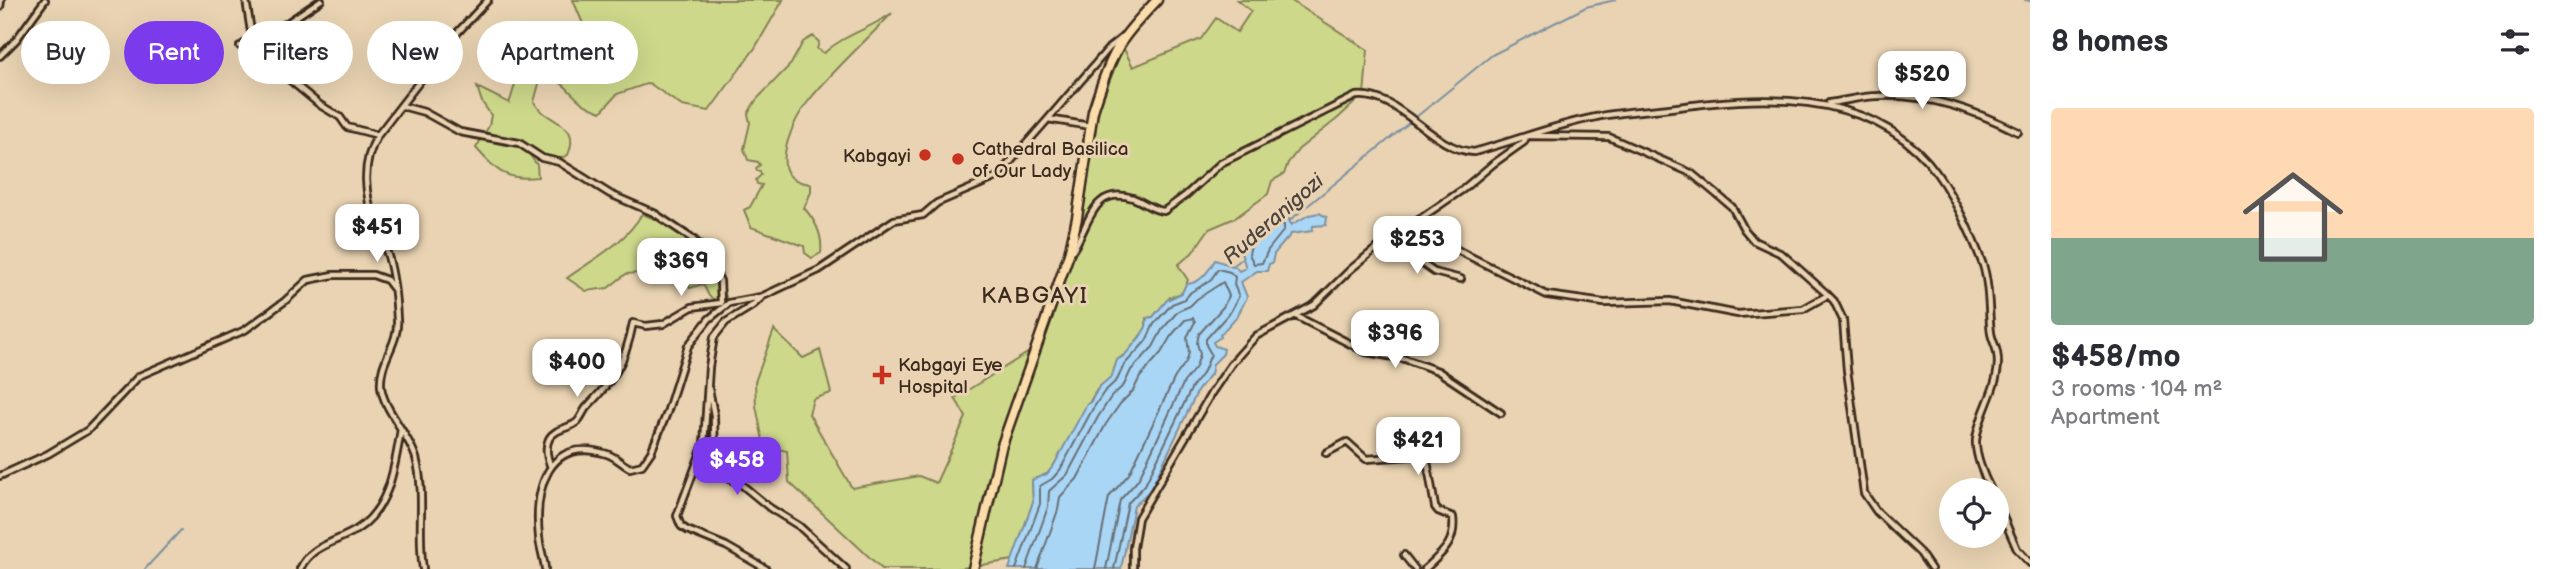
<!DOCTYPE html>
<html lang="en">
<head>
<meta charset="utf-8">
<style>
  :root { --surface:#fff; --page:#f7f7f7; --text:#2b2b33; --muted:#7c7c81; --line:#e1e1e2; --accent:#7c3aed }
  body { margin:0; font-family:"Balsamiq Sans",sans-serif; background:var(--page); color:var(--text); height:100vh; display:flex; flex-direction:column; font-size:26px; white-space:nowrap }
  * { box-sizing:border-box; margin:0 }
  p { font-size:23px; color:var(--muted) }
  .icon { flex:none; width:38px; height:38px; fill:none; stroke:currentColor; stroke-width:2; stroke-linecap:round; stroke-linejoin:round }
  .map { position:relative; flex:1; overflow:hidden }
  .sheet { display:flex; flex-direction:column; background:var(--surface); width:525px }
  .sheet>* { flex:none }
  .banner { position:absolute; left:21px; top:21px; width:665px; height:63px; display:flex; gap:14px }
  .controls { position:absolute; left:1939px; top:478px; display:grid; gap:14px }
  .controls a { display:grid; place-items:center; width:70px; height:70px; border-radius:50%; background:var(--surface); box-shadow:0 7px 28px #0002; font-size:35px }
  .price { position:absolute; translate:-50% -60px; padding:0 16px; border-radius:14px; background:#fff; color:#222; font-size:23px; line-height:46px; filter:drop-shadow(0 2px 4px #0008) }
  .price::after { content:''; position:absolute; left:50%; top:42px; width:21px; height:16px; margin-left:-10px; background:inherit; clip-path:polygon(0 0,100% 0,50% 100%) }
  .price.on { background:var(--accent); color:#fff }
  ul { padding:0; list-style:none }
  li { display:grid; align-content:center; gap:14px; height:371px; padding:0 21px }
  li+li { border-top:2px solid var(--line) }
  li span { display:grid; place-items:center; height:217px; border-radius:7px; color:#555 }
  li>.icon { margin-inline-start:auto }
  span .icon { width:126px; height:126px; fill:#fffc; stroke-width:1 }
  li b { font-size:30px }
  h2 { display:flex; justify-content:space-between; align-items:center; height:84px; padding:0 21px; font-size:30px }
  .pill { padding:0 24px; border-radius:32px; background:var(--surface); box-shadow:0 7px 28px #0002; font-size:24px; line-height:63px }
  .pill.on { background:var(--accent); color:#fff }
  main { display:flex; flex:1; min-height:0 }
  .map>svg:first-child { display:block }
  .green { fill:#cdd88b; stroke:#848154; stroke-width:2 }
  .water { fill:#aad6f6; stroke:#7e91a0; stroke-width:2 }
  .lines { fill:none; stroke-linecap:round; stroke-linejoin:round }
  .shore { stroke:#676f74; stroke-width:2 }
  .stream { stroke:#7e91a0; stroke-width:2 }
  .street-casing { stroke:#3b2a1e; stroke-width:10 }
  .highway-casing { stroke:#3b2a1e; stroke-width:13 }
  .street { stroke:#e9d3b2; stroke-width:4.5 }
  .highway { stroke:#faddab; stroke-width:8 }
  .poi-dot { fill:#c8321e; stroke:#e9d3b2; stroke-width:2.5 }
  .labels { text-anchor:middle; stroke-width:6; stroke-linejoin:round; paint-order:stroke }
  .poi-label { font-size:19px; fill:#3b2a1e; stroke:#e9d3b2; text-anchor:start }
  .water-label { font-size:21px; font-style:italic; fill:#4c443e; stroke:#e9d3b2 }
  .quarter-label { font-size:23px; letter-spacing:2px; fill:#3b2a1e; stroke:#e9d3b2 }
</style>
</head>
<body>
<main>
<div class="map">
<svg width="2030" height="569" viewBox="0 0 2030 569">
  <rect width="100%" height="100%" fill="#e9d3b2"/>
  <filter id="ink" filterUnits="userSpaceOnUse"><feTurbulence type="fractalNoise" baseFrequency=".0143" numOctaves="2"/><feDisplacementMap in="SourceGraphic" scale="14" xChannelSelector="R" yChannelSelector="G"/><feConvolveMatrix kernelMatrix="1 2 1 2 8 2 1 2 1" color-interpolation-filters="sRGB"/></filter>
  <g filter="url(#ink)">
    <!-- green -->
    <path class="green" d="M573,0H783L755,48L709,111L682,106L649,83L617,94L601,112C594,109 585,106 580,101C564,88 565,78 540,80L534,102C548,126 582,120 568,155L559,159L531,151L530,155L537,165L538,177C506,181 496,171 476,148L489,126L491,115L482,102L477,87L509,103C514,92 515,75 525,68C545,53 572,52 586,31Z
      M1237,0H1290L1368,50L1364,94L1337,119L1299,149L1288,163L1284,174L1272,181L1268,194L1235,218L1209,229L1192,253L1178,265L1188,280L1182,293L1170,297L1153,317L1146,318V327L1143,332L1128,352L1117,360L1112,376L1096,391L1054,465L1047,474L1032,480L1033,502L1013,560L956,569H882L789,482L787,451L764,446L756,406L755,382L774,330L803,358L820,350L831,393L813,399L809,414L852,488L919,476L936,483L966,417L955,398L1029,352L1072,256L1089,175V134L1123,47L1133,67L1201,39L1216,18L1237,32L1251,11Z
      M892,13C865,42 831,72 807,103C795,118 774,162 791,177C796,182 805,183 811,184V192L804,208C816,221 823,235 821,253L812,258L805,253L804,246L751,227L744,210L750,207L762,185L757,184L756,180L761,175L760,171H757L756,168L760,165L758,162L748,160L744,149L750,123L748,114L756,100L791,64L803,42L813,36L819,42L817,49L824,53C845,34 870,29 892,13Z
      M642,214C656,220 671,223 685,229C712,240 719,275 727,300L721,303L709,296L703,284L690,288C682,273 673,264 657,259L640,273L626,274L608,288L586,291L567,278C595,258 624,244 642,214Z"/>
    <!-- water -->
    <path class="water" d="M1319,213L1327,217L1326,225L1313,226L1312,231L1291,234L1274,254L1272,263L1269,264L1267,271H1257L1241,282L1247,297L1238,315L1220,335L1221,337L1213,342L1215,346L1224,349L1223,354L1213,364L1211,374L1198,390L1151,489L1134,506L1121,569H1009L1033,502L1032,480L1047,474L1054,465L1087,404L1090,403L1099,387L1112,376L1117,360L1124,356L1140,337L1146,327L1147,318L1153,317L1167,300L1182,293L1186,284C1200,284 1208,272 1215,260L1236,267L1239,271L1246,268L1241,252L1244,249L1245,235C1256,225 1269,223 1281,214L1288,215L1291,225L1309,215Z"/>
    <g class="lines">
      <!-- shore -->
      <path class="shore" d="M1280,224L1284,225V230L1268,250L1262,263L1254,264L1249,254L1252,239Z
        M1016,569L1040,504V486L1052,479L1060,470L1092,410L1104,392L1117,380L1124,365L1146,341L1154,324L1172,304L1185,299L1191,292L1210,281L1218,269L1230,272L1235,277L1234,285L1239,296L1231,311L1206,339V345L1211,354L1204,371L1192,387L1145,485L1128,503L1114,569
        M1026,569L1048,507L1049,491L1067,475L1098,417L1111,397L1124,385L1131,370L1153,347L1162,330L1178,311L1190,306L1197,299L1223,282L1229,296L1223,307L1199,334L1197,343L1200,354L1196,367L1184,382L1138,480L1120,500L1106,569
        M1037,569L1058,510L1060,497L1077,479L1106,424L1120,404L1133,391L1140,377L1161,353L1171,336L1185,320L1193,318L1195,322L1187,337L1189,353L1186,362L1175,377L1129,474L1109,497L1095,569"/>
      <!-- stream -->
      <path class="stream" d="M2025,0L2030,1
        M1289,221L1492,55L1586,7L1615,0
        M1234,265L1243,258
        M145,569L181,530"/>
      <defs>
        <path id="street" d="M246,0L252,38
          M0,7L1,0
          M240,46L262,52L269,57L285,76L320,105L340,117L347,127L378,135
          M241,46L252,38L281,27L321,0
          M0,56L16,40L45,0
          M1829,103C1845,101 1862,96 1878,96C1927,93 1975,110 2018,132
          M402,106L424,112L460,132L519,143L542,158L559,162L610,194L654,213L691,238L707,253L720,281L721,303
          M1048,119L1109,48L1123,37
          M1529,136L1609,137L1691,173L1732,207L1744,229L1754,241L1782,254L1828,295
          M1419,221L1438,238L1461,252L1547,295L1604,303L1670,301L1738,314L1803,309L1828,295L1834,301L1843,320L1847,370L1864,493L1877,512L1920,553L1931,569
          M1389,240L1434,272L1461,279
          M1072,251C1090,226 1091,185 1133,198C1144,202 1153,211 1164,211L1186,195L1221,163L1356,96C1399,91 1431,150 1474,152C1515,141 1554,125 1596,117C1620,112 1645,111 1670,108C1758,96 1863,88 1928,162C1950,188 1971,232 1983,265C1990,286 1988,310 1991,333C1992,340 1996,346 1997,353C2003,383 1979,411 1976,440C1975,455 1984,477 1991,490
          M761,298L752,306L726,322L714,337L709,367L704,444L677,516L681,526L687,530L726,546L766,569
          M1296,316L1366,352L1405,359L1438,371L1501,413
          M709,389L714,415L715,471L742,485L770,508L799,526L846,569
          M1326,453L1347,442L1366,459L1426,455L1435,507L1438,511L1453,517C1456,543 1443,552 1425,569
          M550,465C547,457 545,447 549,439C555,428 569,429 577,422C581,418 583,412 586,408C614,379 625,364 633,323L646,326L663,324L692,307L721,303
          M0,476L48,454L88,430L139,376L245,330L285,301L308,280L333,275H373L387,280L393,288
          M1997,503L2017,549L2030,563
          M1404,555L1415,569
          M300,569C311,545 335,543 356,530C390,509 395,465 401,429
          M423,569C417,532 426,495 416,458C409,434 383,410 381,386C379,361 399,344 397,320C396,299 394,276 388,256C385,246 379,237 376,227C365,196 360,164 378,135L458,32L488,0
          M545,569C544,558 540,548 539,537C534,490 547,435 607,454C616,457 622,464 630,468L642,465L651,452L667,413L688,346L709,319L729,303L761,297L819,270L894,220L923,215L937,203L997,177L1048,119L1090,126
          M1133,569V548L1138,518L1212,392L1232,363L1256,336L1314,305L1351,269L1373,251L1462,190L1493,164L1524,142L1526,137"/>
        <path id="highway" d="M973,569L1001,448L1069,254L1077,218L1093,111C1101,86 1109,60 1124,38C1133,25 1146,12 1157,0"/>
      </defs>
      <!-- street casing -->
      <use href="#street" class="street-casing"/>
      <!-- highway casing -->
      <use href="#highway" class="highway-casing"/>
      <!-- street -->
      <use href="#street" class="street"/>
      <!-- highway -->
      <use href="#highway" class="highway"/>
    </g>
  </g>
  <!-- markers -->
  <g class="poi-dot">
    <circle cx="925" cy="155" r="7"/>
    <circle cx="958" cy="159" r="7"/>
    <path d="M878.5 364.5h7v7h7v7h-7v7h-7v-7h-7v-7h7z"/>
  </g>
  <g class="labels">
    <!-- poi labels -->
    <g class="poi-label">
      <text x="972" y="155">Cathedral Basilica<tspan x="972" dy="22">of Our Lady</tspan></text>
      <text x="911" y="162" text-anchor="end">Kabgayi</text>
      <text x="898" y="371">Kabgayi Eye<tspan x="898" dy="22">Hospital</tspan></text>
    </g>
    <!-- water labels -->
    <g class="water-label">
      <text transform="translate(1273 219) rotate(-41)" y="7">Ruderanigozi</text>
    </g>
    <!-- quarter labels -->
    <g class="quarter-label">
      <text x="1035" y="303">KABGAYI</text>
    </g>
  </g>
</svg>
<div class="controls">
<a><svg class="icon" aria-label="locate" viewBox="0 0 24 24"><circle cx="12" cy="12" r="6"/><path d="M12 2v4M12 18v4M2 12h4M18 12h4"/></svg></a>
</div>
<b class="price" style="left:1922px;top:111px">$520</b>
<b class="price" style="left:377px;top:264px">$451</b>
<b class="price" style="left:1417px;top:276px">$253</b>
<b class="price" style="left:681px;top:298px">$369</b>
<b class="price" style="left:1395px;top:370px">$396</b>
<b class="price" style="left:577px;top:399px">$400</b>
<b class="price" style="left:1418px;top:477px">$421</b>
<b class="price on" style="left:737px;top:497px">$458</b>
<div class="banner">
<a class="pill">Buy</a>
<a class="pill on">Rent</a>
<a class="pill">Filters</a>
<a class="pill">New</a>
<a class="pill">Apartment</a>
</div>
</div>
<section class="sheet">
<h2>8 homes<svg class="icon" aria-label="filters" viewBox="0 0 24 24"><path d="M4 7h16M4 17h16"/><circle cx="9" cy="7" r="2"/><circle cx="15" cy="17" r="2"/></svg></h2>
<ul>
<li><span style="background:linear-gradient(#ffd9b3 60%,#7fa58c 0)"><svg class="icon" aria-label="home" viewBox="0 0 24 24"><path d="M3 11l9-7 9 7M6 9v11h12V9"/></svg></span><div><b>$458/mo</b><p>3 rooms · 104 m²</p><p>Apartment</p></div></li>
</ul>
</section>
</main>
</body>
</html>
